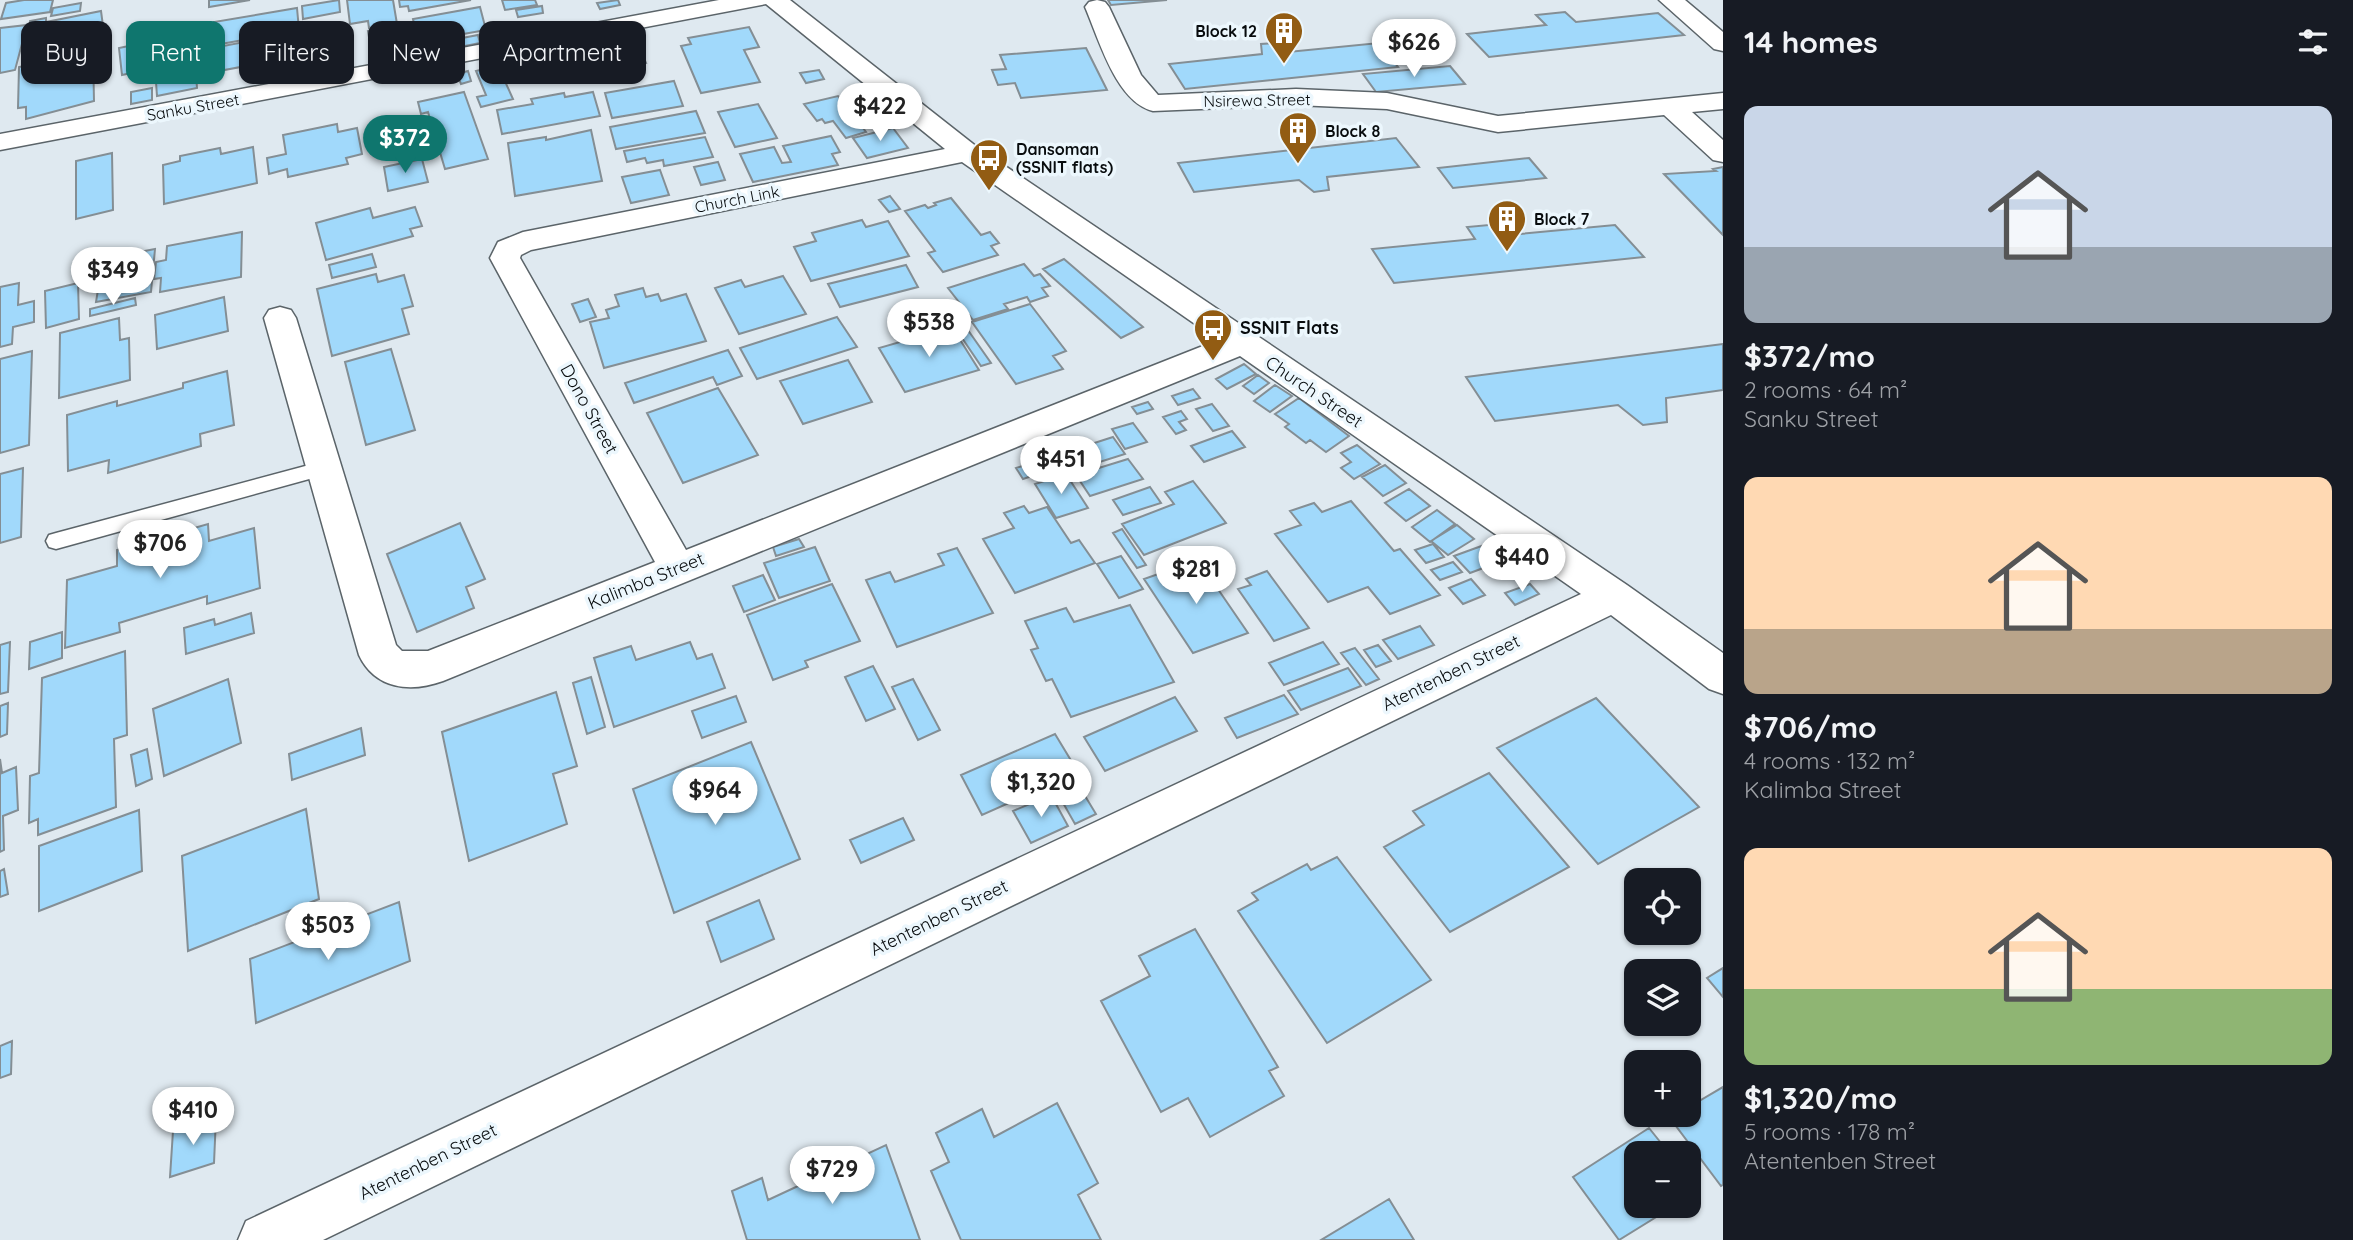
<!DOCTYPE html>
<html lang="en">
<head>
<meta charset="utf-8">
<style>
  :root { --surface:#171b24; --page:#242831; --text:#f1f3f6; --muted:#9ea1a6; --accent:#0f766e }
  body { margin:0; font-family:Quicksand,sans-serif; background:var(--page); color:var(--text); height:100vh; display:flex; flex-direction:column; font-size:26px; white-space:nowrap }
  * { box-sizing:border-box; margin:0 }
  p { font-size:23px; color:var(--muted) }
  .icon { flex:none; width:38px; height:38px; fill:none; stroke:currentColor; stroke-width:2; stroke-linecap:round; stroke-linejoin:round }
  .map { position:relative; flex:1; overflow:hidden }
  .side { display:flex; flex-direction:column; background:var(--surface); width:630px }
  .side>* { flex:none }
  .banner { position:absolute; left:21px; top:21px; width:665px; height:63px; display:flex; gap:14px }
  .fabs { position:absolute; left:1624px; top:868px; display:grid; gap:14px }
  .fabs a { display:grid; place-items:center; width:77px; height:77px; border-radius:14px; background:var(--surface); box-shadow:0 2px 5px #0004; font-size:35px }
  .price { position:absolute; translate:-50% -60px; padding:0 16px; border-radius:24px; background:#fff; color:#222; font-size:23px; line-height:46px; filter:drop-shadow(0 2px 4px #0008) }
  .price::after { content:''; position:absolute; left:50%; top:42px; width:21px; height:16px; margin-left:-10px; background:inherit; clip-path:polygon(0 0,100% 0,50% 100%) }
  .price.active { background:var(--accent); color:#fff }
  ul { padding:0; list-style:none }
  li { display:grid; align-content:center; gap:14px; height:371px; padding:0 21px }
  li span { display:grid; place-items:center; height:217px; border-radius:14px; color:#555 }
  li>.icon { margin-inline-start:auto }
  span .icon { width:126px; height:126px; fill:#fffc; stroke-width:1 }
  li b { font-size:30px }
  h2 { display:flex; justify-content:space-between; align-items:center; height:84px; padding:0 21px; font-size:30px }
  .pill { padding:0 24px; border-radius:14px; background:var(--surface); box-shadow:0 2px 5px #0004; font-size:24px; line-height:63px }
  .pill.active { background:var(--accent); color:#fff }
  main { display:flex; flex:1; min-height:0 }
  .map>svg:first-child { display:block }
  .building { fill:#a1d9fb; stroke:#848e94; stroke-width:2 }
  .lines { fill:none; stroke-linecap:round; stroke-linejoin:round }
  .service-casing { stroke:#5b6469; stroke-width:3 }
  .minor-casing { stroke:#5b6469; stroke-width:3 }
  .service { fill:#fff; fill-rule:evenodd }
  .minor { fill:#fff; fill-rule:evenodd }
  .labels { text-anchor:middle; stroke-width:7; stroke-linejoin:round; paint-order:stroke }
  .far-poi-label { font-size:16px; font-weight:bold; fill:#080c0e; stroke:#ecf7fd; text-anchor:start }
  .far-street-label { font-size:16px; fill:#080c0e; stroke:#ecf7fd }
  .poi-label { font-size:18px; font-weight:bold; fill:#080c0e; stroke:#ecf7fd; text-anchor:start }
  .street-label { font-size:18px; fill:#080c0e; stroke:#ecf7fd }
</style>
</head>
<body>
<main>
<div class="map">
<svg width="1723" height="1240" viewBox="0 0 1723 1240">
  <rect width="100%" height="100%" fill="#dfe9f0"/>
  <!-- building -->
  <path class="building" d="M24,0H53L50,12L1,19L6,3Z
    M209,0H250L209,7Z
    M339,0L340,12L303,19L302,6Z
    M347,0H393L397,24L369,28L368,21L350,24Z
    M399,0H471L409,11L408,6L400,7Z
    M502,0H535L537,5L505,10Z
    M618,0L620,5L600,9L597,3Z
    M1108,0H1167L1111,5Z
    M81,3L80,11L51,16L53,8Z
    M542,6L543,13L518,17L516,10Z
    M480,7L486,30L418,42L413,19Z
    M297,8L299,30L215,45L214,22Z
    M101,11L103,26L38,38V33L30,34V21L46,18V22Z
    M1565,12L1576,22L1658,13L1684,35L1489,57L1467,34L1546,25L1536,15Z
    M335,24L349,59L316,67L304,31Z
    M27,25L15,70L0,73V28Z
    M398,26L402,50L390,52V46L371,49L368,31Z
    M749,27L759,47L744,50L760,82L701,93L681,46L691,44L688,38Z
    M189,29L195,59L122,75L119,48L162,39V35Z
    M287,34L289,58L219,71L218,47Z
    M478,35L480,43L460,47L457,39Z
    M1274,43L1288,52L1379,43L1398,67L1185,89L1169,64L1262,54L1261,44Z
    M638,44L646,63L600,71L594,51Z
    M1086,48L1107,90L1021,98L1015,83L998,85L992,70L1006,69L1000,55Z
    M93,52L94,101L26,119V107L18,108L19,67Z
    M569,53L573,66L514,80L509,65Z
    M498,66L513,99L481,107L477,97L486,95L476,71Z
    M1450,66L1465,84L1376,92L1363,74Z
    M819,70L824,79L806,83L800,73Z
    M468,71L471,81L461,84L457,74Z
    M196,74L197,88L157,96L156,82Z
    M674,81L683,106L612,118L605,93Z
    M152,88V100L131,104V92Z
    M464,92L488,159L445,169L428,112L421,114L418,102Z
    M593,92L600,116L502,134L497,110L533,104L531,99L564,93L565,97Z
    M838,96L866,132L846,138L833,121L825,123L822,119L817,121L804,104Z
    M758,104L777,138L735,147L718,112Z
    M696,111L705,133L616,149L610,127Z
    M337,124L338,132L357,128L362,154L346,158L348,164L288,177L287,169L269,174L267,158L286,154L283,135Z
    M893,128L908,148L867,158L853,138Z
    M591,130L602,181L515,196L508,143L546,137V140Z
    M831,136L840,152L832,154L838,165L753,182L740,154L774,147L782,163L791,162L783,146Z
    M705,137L713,157L664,166L663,160L647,163L645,158L627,162L624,151Z
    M1396,138L1419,167L1327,177L1329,190L1314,192L1299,180L1194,192L1178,163Z
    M253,147L257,183L164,204L163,165L180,161V156L220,148L221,154Z
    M112,153L113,210L76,219V161Z
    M1529,158L1546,178L1453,188L1438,168Z
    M422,159L428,182L388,191L384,167Z
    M718,162L725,180L701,185L694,167Z
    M1723,167V235L1664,174L1716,171L1713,169Z
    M660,170L669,195L631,203L622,177Z
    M890,196L900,209L889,212L879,200Z
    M951,198L981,235L990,232L999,243L991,246L998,255L943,272L928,253L935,251L905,211L925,205L928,208L936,205L934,203Z
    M415,207L422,226L410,229L413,236L326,260L316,223L370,208L373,218Z
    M862,220L866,227L888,221L909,256L811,281L794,247L816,241L812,233Z
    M1500,224L1509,235L1615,225L1644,257L1394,283L1372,249L1475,239L1467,227Z
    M242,232L241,277L160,292L161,278L154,279L156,262L166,260L167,246Z
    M155,249L151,292L96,302L103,259Z
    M372,254L376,267L332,278L329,265Z
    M1064,259L1143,327L1121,338L1043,269Z
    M1024,264L1034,276L1040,274L1050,286L1042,288L1048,296L1030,302L1027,297L1004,304L1008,309L973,320L948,288Z
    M906,265L918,287L840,307L828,284Z
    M376,274L378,282L404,275L413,306L402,309L409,334L332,356L317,289Z
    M783,276L806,314L739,334L715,288L741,280L745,287Z
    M19,283L18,305L34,301V322L13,327L12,344L0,347V287Z
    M78,283L79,319L46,328L45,291Z
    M643,288L646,297L658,294L661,301L686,294L706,341L604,368L590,322L609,318L606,310L619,306L615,295Z
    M224,297L228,331L157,349L155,315Z
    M135,298L136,305L90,316V309Z
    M588,299L596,317L580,322L572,304Z
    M1030,304L1066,351L1053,356L1063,369L1016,384L972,322Z
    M837,317L857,347L757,379L740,348Z
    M119,318L120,340L129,338L130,380L59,398L60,333Z
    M963,323L991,363L981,366L954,326Z
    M952,327L979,370L905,392L879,348Z
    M1723,344V390L1666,398L1667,422L1643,425L1618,405L1495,421L1466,377Z
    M391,349L415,430L366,445L345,362Z
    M728,350L742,376L717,385L713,377L634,403L625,383Z
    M32,351L29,445L0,453V359Z
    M848,360L872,402L803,424L780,381Z
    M1244,364L1256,374L1227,389L1216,379Z
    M227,371L234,425L200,434L201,446L108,473L109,460L68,471L67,415L117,401V406L183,388V383Z
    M1258,375L1269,383L1254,394L1243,386Z
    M1275,385L1292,396L1270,412L1254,401Z
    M718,388L758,455L683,483L647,413Z
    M1193,389L1200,398L1178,405L1172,396Z
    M1299,398L1349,436L1326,452L1310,440L1306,443L1285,427L1289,424L1275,414Z
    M1148,402L1153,409L1137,414L1132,407Z
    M1212,404L1229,426L1213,431L1196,409Z
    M1181,411L1187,419L1179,422L1186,430L1176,434L1163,417Z
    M1133,423L1147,442L1125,449L1112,429Z
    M1232,431L1245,447L1204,462L1191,446Z
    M1113,437L1125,454L1071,471L1060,454Z
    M1357,445L1380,464L1354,479L1341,468L1351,462L1341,453Z
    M1051,457L1058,467L1023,479L1016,468Z
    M1128,459L1143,479L1090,496L1076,475Z
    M1385,465L1406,483L1383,496L1362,477Z
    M23,468L21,537L0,543V474Z
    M1066,474L1088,508L1056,518L1035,484Z
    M1193,481L1226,523L1144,555L1122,524L1174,504L1165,492Z
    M1150,487L1161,503L1123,515L1113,500Z
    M1409,489L1430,506L1406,521L1385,503Z
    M1351,501L1394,551L1400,549L1440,595L1390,614L1368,587L1328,602L1275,534L1301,525L1290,511L1314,503L1322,512Z
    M1024,506L1029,513L1047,507L1071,543L1079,540L1095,563L1015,593L983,539L1014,528L1004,513Z
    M1437,510L1455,524L1430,542L1412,527Z
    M460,523L485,579L466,587L474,608L417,632L387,554Z
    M208,524L209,541L254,528L260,588L207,604V596L119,623L120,632L65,648L67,580L117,566V550Z
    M1457,525L1474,539L1448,555L1431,541Z
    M1122,529L1146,565L1137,568L1113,533Z
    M799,539L804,547L776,556L773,547Z
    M1433,544L1444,557L1426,563L1415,550Z
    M1487,544L1502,561L1470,573L1454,556Z
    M815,547L830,581L779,598L764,563Z
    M957,548L993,613L897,647L866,580L890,572L895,582L944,565L938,554Z
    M1121,556L1143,589L1119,598L1097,564Z
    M1198,560L1248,633L1193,653L1144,579Z
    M1453,562L1462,572L1440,580L1431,570Z
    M1267,571L1309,628L1274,641L1238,589L1251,585L1246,579Z
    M763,575L775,600L744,612L733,586Z
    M1471,579L1485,595L1463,604L1449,588Z
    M832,584L860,641L805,661L808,667L773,680L747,615Z
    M1530,584L1539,594L1515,605L1505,593Z
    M1130,605L1174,682L1071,717L1052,679L1046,681L1031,650L1038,648L1025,621L1066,608L1074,622Z
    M251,613L254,633L186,654L184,628L214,619L215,625Z
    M1420,626L1434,645L1398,659L1383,640Z
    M62,632V658L29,669L30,642Z
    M10,642L8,692L0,694V645Z
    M690,642L697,659L712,654L725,688L614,727L594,658L631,646L636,660Z
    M1323,642L1339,664L1284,685L1269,663Z
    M1378,645L1391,661L1376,667L1364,650Z
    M1355,648L1379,679L1366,685L1341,653Z
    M125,651L127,735L114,739L116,807L38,835V819L29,823L30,776L39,773L42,678Z
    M873,666L895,709L866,721L845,677Z
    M1348,668L1361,686L1301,710L1288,691Z
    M591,677L605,727L587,734L573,683Z
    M228,679L241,743L164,776L153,709Z
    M913,679L940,730L918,740L892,687Z
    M556,692L577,766L553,774L567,824L469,861L442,732Z
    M1284,695L1298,714L1237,738L1225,718Z
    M736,696L746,722L702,738L692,711Z
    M1175,697L1197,731L1105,771L1084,737Z
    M1596,698L1699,807L1598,864L1497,748Z
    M8,703L7,734L0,737V706Z
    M361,728L365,755L292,780L289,754Z
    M1055,734L1078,772L982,815L961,775Z
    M751,742L800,859L674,913L633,789Z
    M147,749L152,779L136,786L131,755Z
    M0,759L2,773L16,767L18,810L3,816L4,850L0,852Z
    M1489,773L1569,867L1450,932L1384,847L1424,825L1413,811Z
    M1079,786L1096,814L1075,824L1058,794Z
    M1051,795L1068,826L1031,843L1013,811Z
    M306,809L319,899L188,951L182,856Z
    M139,810L142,871L39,911V846Z
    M903,818L914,840L861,863L850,840Z
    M1337,857L1431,980L1327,1043L1238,911L1258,900L1252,893L1307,864L1311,870Z
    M4,869L8,894L0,897V871Z
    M759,900L774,939L721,962L707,922Z
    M399,902L410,961L256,1023L250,959Z
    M1195,929L1278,1067L1269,1071L1284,1096L1210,1137L1188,1098L1161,1112L1101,1001L1150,976L1139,956Z
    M1723,968V997L1707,978Z
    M12,1041L11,1074L0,1078V1046Z
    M1723,1087V1185L1721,1186L1670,1118L1676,1115H1689V1107Z
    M1057,1103L1098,1183L1078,1195L1101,1240H961L931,1171L949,1162L936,1133L982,1109L994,1137Z
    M216,1117L214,1163L170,1177L173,1131Z
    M1649,1128L1669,1153H1636V1206H1674L1619,1240L1573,1177Z
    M886,1145L920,1240H747L732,1191L762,1178L768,1200Z
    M1389,1199L1414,1240H1321Z"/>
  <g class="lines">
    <defs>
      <path id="service" d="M324,461L331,463L333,468L331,473L56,549L49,547L46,541L49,535L56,533Z"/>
      <path id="minor" d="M719,0H790L977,147L1627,585L1723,653V694L1709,689L1611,615L323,1240H238L246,1221L1581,594L1240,356L443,681C410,693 375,689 359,655L264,318L269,310L280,307L291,310L296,318L396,645L402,651H428L655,562L490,258L498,242L523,232L945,149L766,4L0,150V134ZM962,162L1218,340L686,550L520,258L521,255L531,250Z
        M1097,0L1105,2L1109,7L1141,75L1158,95L1296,89L1387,93L1498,116L1723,93V109L1692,112L1723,140V162L1713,160L1664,115L1498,132L1387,109L1296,105L1153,111C1116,102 1099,39 1085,7L1089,2Z
        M1659,0H1685L1723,32V51L1714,49Z"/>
    </defs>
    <!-- service casing -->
    <use href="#service" class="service-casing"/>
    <!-- minor casing -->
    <use href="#minor" class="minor-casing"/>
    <!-- service -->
    <use href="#service" class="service"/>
    <!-- minor -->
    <use href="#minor" class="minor"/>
  </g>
  <!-- icons -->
  <defs>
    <symbol id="building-pin" viewBox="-11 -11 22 30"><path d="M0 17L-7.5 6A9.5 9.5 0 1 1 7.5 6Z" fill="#925c13" stroke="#ecf7fd"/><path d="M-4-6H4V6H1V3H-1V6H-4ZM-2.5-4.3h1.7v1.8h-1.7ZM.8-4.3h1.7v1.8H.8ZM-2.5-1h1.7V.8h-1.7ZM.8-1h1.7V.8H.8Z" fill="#fff"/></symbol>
    <symbol id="bus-pin" viewBox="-11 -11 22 30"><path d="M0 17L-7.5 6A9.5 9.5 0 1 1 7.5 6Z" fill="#925c13" stroke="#ecf7fd"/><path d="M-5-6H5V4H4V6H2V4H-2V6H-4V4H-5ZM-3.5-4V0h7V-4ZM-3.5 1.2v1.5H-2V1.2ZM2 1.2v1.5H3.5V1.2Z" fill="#fff"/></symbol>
  </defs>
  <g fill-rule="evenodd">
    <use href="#building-pin" x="1262" y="9" width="44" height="60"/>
    <use href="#building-pin" x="1276" y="109" width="44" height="60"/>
    <use href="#bus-pin" x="967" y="136" width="44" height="60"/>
    <use href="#building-pin" x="1485" y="197" width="44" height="60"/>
    <use href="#bus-pin" x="1191" y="306" width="44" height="60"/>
  </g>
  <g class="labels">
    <!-- far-poi labels -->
    <g class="far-poi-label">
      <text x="1257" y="37" text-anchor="end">Block 12</text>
      <text x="1325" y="137">Block 8</text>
      <text x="1016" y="155">Dansoman<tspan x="1016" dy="18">(SSNIT flats)</tspan></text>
      <text x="1534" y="225">Block 7</text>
    </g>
    <!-- far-street labels -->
    <g class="far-street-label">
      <text transform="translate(1257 100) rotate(-1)" y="6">Nsirewa Street</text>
      <text transform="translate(193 107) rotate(-10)" y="6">Sanku Street</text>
      <text transform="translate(737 199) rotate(-11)" y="6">Church Link</text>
    </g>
    <!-- poi labels -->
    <g class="poi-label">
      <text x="1240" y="334">SSNIT Flats</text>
    </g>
    <!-- street labels -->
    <g class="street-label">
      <text transform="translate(1314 392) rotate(34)" y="6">Church Street</text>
      <text transform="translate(589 409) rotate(61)" y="6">Dono Street</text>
      <text transform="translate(646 581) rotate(-22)" y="6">Kalimba Street</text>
      <text transform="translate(1451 673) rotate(-26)" y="6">Atentenben Street</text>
      <text transform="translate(939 918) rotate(-26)" y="6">Atentenben Street</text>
      <text transform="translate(428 1162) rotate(-26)" y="6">Atentenben Street</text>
    </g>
  </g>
</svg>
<div class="fabs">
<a><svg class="icon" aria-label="locate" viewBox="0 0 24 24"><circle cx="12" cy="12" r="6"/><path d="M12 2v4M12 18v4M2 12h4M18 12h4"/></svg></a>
<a><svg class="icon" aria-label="layers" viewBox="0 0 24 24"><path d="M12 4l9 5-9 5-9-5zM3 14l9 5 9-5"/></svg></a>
<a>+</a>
<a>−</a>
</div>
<b class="price" style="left:1414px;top:79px">$626</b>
<b class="price" style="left:880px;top:143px">$422</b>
<b class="price active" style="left:405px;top:175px">$372</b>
<b class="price" style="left:113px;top:307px">$349</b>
<b class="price" style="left:929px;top:359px">$538</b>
<b class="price" style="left:1061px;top:496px">$451</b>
<b class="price" style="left:160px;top:580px">$706</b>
<b class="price" style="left:1522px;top:594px">$440</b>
<b class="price" style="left:1196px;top:606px">$281</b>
<b class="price" style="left:1041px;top:819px">$1,320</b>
<b class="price" style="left:715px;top:827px">$964</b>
<b class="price" style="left:328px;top:962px">$503</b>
<b class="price" style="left:193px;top:1147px">$410</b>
<b class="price" style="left:832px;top:1206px">$729</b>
<div class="banner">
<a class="pill">Buy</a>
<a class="pill active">Rent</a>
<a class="pill">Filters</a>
<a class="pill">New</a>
<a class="pill">Apartment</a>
</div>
</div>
<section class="side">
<h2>14 homes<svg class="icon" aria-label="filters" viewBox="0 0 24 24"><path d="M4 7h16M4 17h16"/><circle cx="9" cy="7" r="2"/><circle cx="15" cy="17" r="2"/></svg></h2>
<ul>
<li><span style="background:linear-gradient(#c9d6e8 65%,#9aa5b1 0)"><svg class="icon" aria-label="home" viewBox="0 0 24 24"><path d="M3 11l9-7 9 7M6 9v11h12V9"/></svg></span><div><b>$372/mo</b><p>2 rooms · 64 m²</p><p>Sanku Street</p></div></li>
<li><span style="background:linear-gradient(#ffd9b3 70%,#b9a48a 0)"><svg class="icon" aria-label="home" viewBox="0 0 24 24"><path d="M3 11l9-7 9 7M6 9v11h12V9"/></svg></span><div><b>$706/mo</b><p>4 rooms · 132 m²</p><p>Kalimba Street</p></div></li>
<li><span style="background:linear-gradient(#ffd9b3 65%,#8fb573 0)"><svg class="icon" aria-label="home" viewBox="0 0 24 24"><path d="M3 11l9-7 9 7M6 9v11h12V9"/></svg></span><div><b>$1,320/mo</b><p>5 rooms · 178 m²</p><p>Atentenben Street</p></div></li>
</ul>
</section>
</main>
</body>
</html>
